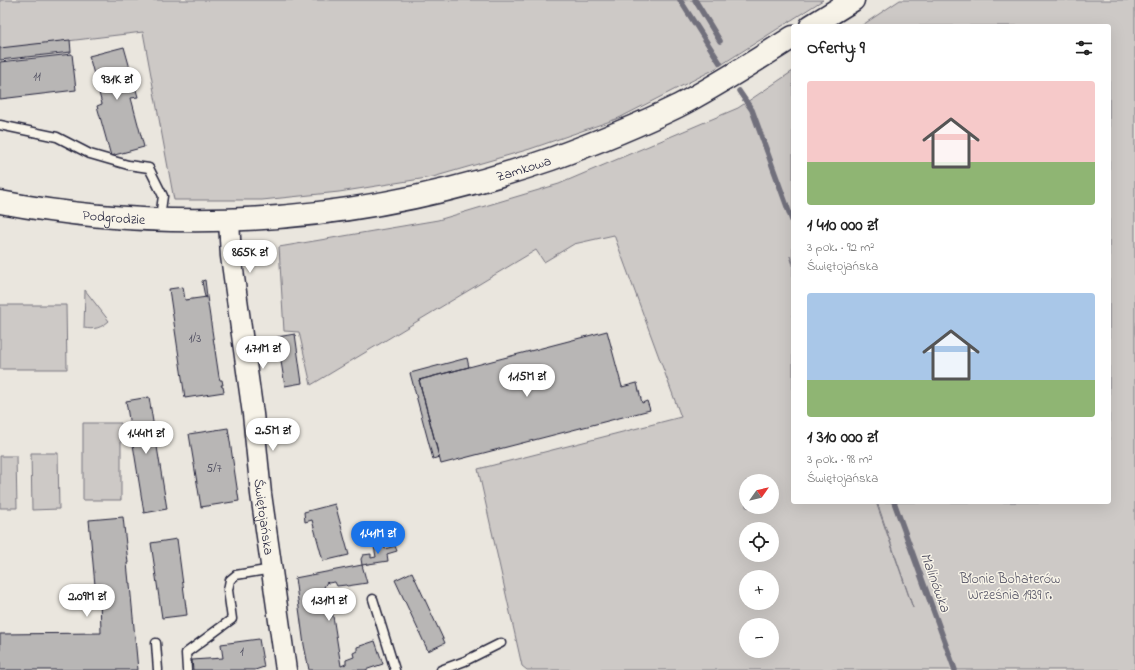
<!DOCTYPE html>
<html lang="pl">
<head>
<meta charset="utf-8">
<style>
  :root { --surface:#fff; --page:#f2f2f2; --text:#222; --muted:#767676; --accent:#1a73e8 }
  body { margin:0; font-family:"Indie Flower",sans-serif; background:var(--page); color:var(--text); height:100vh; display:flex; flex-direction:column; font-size:15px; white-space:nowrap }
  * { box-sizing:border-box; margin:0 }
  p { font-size:13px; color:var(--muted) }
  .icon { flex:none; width:22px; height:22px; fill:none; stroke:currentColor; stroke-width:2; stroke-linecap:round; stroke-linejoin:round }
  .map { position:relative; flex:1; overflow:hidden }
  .side { position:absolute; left:791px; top:24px; width:320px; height:480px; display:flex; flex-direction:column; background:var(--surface); border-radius:4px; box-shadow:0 4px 16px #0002 }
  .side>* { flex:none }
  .needle { width:26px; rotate:56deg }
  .tools { position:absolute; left:739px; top:474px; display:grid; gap:8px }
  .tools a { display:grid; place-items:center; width:40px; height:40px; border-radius:50%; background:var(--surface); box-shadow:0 4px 16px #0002; font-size:20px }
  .price { position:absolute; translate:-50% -34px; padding:0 9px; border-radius:14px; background:#fff; color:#222; font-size:13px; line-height:26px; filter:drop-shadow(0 1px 2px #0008) }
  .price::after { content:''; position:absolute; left:50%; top:24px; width:12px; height:9px; margin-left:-6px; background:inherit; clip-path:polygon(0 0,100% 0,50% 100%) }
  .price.on { background:var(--accent); color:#fff }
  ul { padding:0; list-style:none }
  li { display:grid; align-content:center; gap:8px; height:212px; padding:0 16px }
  li span { display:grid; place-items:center; height:124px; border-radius:4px; color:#555 }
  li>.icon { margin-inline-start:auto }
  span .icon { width:72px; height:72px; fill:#fffc; stroke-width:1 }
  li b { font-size:17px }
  h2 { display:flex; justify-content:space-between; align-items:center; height:48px; padding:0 16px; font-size:17px }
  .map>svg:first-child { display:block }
  .green { fill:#cdc9c6; stroke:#787680; fill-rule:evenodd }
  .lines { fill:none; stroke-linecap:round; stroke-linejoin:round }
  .stream { stroke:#716f7b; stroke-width:5.5 }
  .building { fill:#b8b6b5; stroke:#22223b }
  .service-casing { stroke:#22223b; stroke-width:11 }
  .tertiary-casing { stroke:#22223b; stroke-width:23 }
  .primary-casing { stroke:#22223b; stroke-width:25 }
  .service { stroke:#f7f3e8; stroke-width:8 }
  .tertiary { stroke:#f7f3e8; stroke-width:20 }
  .primary { stroke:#f7f3e8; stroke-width:22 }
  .labels { text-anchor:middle; stroke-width:3; stroke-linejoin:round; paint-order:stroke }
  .number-label { font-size:12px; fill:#48475a }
  .street-label { font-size:14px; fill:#22223b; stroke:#f7f3e8 }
  .park-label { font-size:14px; fill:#555465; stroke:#f7f3e8 }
  .water-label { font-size:15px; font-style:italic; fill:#504f60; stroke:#f7f3e8 }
</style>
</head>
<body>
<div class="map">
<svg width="1135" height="670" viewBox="0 0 1135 670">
  <rect width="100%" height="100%" fill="#eae6de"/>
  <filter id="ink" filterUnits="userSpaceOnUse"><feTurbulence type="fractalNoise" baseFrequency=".025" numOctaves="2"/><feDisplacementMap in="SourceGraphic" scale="8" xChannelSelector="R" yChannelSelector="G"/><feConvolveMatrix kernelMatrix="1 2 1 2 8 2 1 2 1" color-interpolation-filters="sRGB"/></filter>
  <g filter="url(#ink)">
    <!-- green -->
    <path class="green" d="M0,0H823L713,70L619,118L530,149L433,177L339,192L262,200H174L143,32L0,49Z
      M900,0H1135V670H527L522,666L478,469L681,417L614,235L574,244L544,262L536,250L311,385L299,332L284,331L279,247L438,220L559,184L738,108L793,71V263L790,256L793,265V502H876L913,608L877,502H1109V26H861ZM746,481H772V507H746ZM746,529H772V555H746ZM746,577H772V603H746ZM746,625H772V651H746Z
      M85,290L109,321C101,328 94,330 84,328Z
      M0,305H66L67,369H0Z
      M83,423H121V500H83Z
      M31,453H58L59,509L32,510Z
      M0,456H16L17,508H0Z"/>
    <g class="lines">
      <!-- stream -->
      <path class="stream" d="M680,0L720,63
        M695,0L720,41
        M739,91L752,110L793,223
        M894,502L955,670"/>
    </g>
    <!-- building -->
    <path class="building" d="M70,40L71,52L0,60V48Z
      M124,47L138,97L131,98L144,147L111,156L97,106L102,104L89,56Z
      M72,54L76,90L0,99V62Z
      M205,280L207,297H205L202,281Z
      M183,287L185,300L207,297L219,377L220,380H222L223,385H221L222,387H223L224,392L185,398L169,289Z
      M607,331L622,387L637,383L642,403L647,401L650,410L441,464L419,380Z
      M295,334L302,383L285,386L277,337Z
      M467,358L469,367L419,380L439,457L433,459L410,373Z
      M149,397L167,509L144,513L126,401Z
      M228,428L239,501L201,507L189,434Z
      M335,504L349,555L323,561L312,520L305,522L304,512Z
      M123,517L128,563H127L129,583H130V585L138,670H0V634L101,633L100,596H96L89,520Z
      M177,539L187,615L162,618L151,543Z
      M384,544L385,549L395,546L397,551L387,554L388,561L362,565L361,559L363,555L371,554V558L376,557L374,546Z
      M362,565L367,583L347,586L346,585L337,586L335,582L328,583L327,582L324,587L329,591L341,666L346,664V660L354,657L353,653L357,651V647L375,641L383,664L365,670H309L304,645L295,578Z
      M412,572L445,643L428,651L395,580Z
      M259,639L264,667L255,670H193L192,660L223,658L221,644Z"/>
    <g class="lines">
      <defs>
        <path id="service" d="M0,125L57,137L90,154L128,165L149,168L163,196L160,217
          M373,599L395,670
          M156,643L158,670
          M187,670L186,653L232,619L228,590L230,580L236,575L272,569
          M441,670L465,661L501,643"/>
        <g id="tertiary">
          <path id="s1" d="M229,221L231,256L253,414L261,494L286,670"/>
        </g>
        <g id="primary">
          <path d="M811,26L853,0"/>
          <path id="s2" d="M0,202C187,237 372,221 551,159C595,143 637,126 678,106C718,85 755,61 793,37"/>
        </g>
      </defs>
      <!-- service casing -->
      <use href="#service" class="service-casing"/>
      <!-- tertiary casing -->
      <use href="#tertiary" class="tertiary-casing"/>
      <!-- primary casing -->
      <use href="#primary" class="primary-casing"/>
      <!-- service -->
      <use href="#service" class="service"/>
      <!-- tertiary -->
      <use href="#tertiary" class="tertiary"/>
      <!-- primary -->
      <use href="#primary" class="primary"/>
    </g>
  </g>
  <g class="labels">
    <!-- number labels -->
    <g class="number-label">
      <text x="37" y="80">11</text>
      <text x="195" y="342">1/3</text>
      <text x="214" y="472">5/7</text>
      <text x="242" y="655">1</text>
    </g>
    <!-- street labels -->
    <g class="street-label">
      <text dy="5" stroke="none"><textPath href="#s2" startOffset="530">Zamkowa</textPath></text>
      <text dy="5" stroke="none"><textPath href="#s2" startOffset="115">Podgrodzie</textPath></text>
      <text dy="5" stroke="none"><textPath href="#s1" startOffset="298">Świętojańska</textPath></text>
    </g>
    <!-- park labels -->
    <g class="park-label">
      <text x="1010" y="583">Błonie Bohaterów<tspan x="1010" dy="16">Września 1939 r.</tspan></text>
    </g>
    <!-- water labels -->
    <g class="water-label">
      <text transform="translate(936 582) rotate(70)" y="5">Malinówka</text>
    </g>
  </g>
</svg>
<div class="tools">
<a><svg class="needle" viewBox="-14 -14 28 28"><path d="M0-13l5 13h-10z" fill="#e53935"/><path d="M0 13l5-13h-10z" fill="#767676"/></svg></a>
<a><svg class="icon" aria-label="locate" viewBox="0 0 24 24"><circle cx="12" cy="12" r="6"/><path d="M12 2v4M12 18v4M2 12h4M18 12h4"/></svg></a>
<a>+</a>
<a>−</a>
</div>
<b class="price" style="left:117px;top:101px">931K zł</b>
<b class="price" style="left:250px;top:274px">865K zł</b>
<b class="price" style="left:263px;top:370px">1.71M zł</b>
<b class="price" style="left:527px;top:398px">1.15M zł</b>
<b class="price" style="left:273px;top:452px">2.5M zł</b>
<b class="price" style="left:146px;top:455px">1.44M zł</b>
<b class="price on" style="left:378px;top:555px">1.41M zł</b>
<b class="price" style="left:87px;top:618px">2.09M zł</b>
<b class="price" style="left:329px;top:622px">1.31M zł</b>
<section class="side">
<h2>Oferty: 9<svg class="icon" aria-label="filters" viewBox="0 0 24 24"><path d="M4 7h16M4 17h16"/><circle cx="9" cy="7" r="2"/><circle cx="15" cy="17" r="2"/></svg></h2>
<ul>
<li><span style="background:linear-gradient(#f6c9c9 65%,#8fb573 0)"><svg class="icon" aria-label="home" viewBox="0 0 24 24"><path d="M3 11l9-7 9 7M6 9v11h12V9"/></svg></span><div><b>1 410 000 zł</b><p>3 pok. · 92 m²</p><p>Świętojańska</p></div></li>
<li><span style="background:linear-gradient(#a9c7e8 70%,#8fb573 0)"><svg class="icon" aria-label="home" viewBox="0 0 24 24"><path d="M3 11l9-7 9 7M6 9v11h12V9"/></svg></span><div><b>1 310 000 zł</b><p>3 pok. · 98 m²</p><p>Świętojańska</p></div></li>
</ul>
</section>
</div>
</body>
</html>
